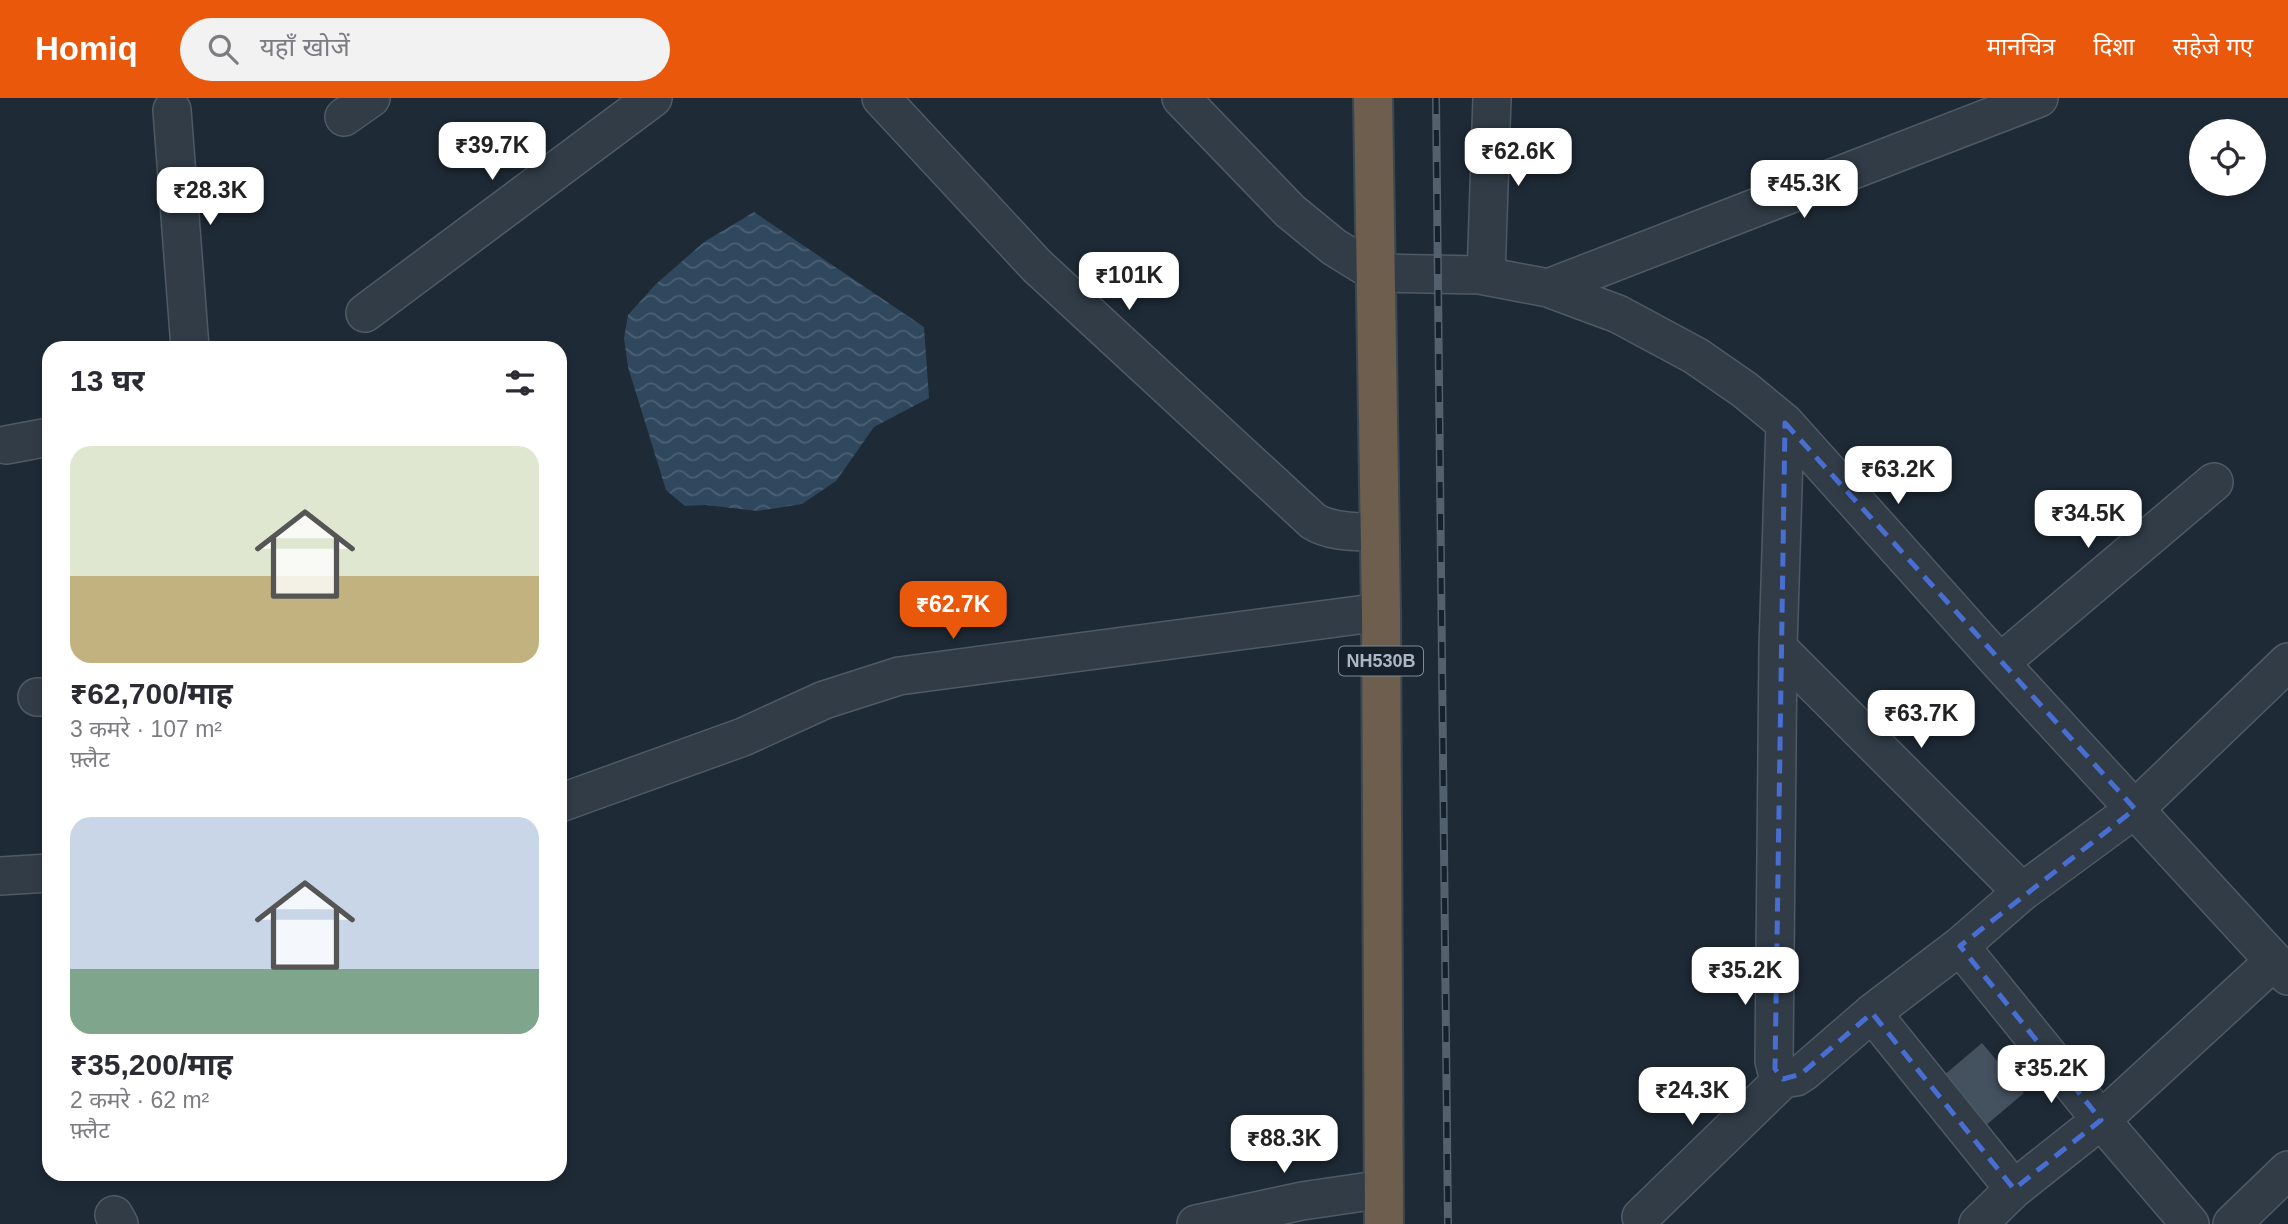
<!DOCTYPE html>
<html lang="hi">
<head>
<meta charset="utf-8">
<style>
  :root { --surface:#fff; --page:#f2f2f3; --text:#2b2b33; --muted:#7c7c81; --accent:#ea580c }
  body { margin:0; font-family:Arial,"Noto Sans Devanagari",sans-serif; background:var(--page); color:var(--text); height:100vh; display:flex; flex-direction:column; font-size:26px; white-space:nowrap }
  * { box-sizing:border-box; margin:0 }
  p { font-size:23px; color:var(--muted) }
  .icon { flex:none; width:38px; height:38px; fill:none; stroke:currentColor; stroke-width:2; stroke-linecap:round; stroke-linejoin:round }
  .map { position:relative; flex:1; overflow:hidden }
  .panel { position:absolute; left:42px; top:243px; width:525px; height:840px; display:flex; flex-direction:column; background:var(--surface); border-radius:21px; box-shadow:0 4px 10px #0003 }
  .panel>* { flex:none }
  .fabs { position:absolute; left:2189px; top:21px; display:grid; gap:14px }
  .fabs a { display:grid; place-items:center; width:77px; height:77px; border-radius:50%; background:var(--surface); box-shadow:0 4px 10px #0003; font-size:35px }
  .price { position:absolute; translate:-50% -60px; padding:0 16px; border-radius:14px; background:#fff; color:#222; font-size:23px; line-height:46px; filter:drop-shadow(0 2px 4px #0008) }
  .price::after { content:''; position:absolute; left:50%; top:42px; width:21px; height:16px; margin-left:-10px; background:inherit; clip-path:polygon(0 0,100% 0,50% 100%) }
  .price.active { background:var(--accent); color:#fff }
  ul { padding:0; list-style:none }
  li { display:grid; align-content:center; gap:14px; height:371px; padding:0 28px }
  li span { display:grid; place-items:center; height:217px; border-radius:21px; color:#555 }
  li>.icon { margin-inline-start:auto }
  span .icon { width:126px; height:126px; fill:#fffc; stroke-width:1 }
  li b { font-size:30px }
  h2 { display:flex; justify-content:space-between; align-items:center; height:84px; padding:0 28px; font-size:30px }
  header { display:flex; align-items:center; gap:42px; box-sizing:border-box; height:98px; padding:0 35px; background:var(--accent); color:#fff }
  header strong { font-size:33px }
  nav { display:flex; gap:38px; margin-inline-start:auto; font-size:24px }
  .search { width:490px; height:63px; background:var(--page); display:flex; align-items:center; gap:18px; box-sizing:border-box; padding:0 24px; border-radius:38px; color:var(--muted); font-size:26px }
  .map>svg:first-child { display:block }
  .water { fill:url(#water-waves) }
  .building { fill:#445260 }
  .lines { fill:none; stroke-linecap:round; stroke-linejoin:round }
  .minor-casing { stroke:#4f5a65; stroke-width:40 }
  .highway-casing { stroke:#3c4751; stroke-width:42 }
  .minor { stroke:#313c47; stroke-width:37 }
  .highway { stroke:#6d5e4e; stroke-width:38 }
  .rail-casing { stroke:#53606e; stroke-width:8 }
  .rail { stroke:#17212b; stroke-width:5; stroke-dasharray:16; stroke-linecap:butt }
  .marked { fill:none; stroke:#486ed2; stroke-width:5; stroke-dasharray:14 9; stroke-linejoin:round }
  .labels { text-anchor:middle; stroke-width:6; stroke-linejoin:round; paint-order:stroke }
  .shield { fill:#17212b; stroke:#7f8a96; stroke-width:2 }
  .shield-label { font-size:18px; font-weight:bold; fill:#abb7c4 }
</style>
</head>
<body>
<header>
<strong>Homiq</strong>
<div class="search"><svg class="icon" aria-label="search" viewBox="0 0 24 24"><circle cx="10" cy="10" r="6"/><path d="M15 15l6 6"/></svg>यहाँ खोजें</div>
<nav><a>मानचित्र</a><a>दिशा</a><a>सहेजे गए</a></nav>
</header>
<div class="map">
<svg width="2288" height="1126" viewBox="0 0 2288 1126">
  <defs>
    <pattern id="water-waves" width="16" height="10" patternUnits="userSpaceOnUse" patternTransform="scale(1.75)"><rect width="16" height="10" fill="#30485e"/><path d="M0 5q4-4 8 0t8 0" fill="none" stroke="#4b6073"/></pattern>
  </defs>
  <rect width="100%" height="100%" fill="#1e2a36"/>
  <!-- water -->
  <path class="water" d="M754,114L924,229L929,300L874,329L836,383L802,406L758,413L705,407L685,408L666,392L628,269L624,240L628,217L656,186L704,144Z"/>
  <!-- building -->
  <path class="building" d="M1982,945L2024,995L1985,1028L1943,978Z"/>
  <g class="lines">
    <defs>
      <path id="minor" d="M881,0L1037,168L1313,423C1332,435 1357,433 1379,435
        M1181,0L1290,113L1334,149L1376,175L1480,177L1548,190L1580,202L1618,216L1696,258L1745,292L1785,325L2000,565L2288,878
        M172,12L190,250
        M344,19L371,0
        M1486,178L1492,0
        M1548,190L2039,0
        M365,215L653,0
        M1785,325L1778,550L1774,963L1777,975L1783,981L1796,979L1805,973L1872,915L1960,848L2022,794L2135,711L2288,564
        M6,347L49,339
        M1778,550L2022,794
        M2000,565L2214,384
        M37,599H49
        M560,705L743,639L824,602L899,578L1381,514
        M0,778L49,775
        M1960,848L2101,1022L2190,1126
        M1872,915L2014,1091
        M114,1117L119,1126
        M1641,1119L1783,981
        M1196,1126L1302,1103L1384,1091
        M1978,1126L2014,1091L2101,1022L2273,864
        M2232,1126L2288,1072"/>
      <path id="highway" d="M1373,0L1381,514L1384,1126"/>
    </defs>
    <!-- minor casing -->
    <use href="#minor" class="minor-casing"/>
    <!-- highway casing -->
    <use href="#highway" class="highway-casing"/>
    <!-- minor -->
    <use href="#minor" class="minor"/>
    <!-- highway -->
    <use href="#highway" class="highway"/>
    <defs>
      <path id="rail" d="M1436,0L1448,1126"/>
    </defs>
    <!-- rail casing -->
    <use href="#rail" class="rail-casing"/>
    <!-- rail -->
    <use href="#rail" class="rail"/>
  </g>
  <!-- marked area -->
  <path class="marked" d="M1785,325L2135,711L1960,848L2101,1022L2014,1091L1872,915L1801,976L1783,981L1775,971Z"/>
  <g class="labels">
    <!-- shield labels -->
    <rect class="shield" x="1339" y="548.5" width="84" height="29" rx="5"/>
    <g class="shield-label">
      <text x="1381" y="569">NH530B</text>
    </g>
  </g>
</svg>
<div class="fabs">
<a><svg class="icon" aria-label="locate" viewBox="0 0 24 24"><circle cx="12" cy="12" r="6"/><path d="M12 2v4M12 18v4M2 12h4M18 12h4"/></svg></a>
</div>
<b class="price" style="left:492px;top:84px">₹39.7K</b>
<b class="price" style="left:1518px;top:90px">₹62.6K</b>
<b class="price" style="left:1804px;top:122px">₹45.3K</b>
<b class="price" style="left:210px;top:129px">₹28.3K</b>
<b class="price" style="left:1129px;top:214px">₹101K</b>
<b class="price" style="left:1898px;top:408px">₹63.2K</b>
<b class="price" style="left:2088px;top:452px">₹34.5K</b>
<b class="price active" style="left:953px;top:543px">₹62.7K</b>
<b class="price" style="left:1921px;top:652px">₹63.7K</b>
<b class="price" style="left:1745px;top:909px">₹35.2K</b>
<b class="price" style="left:2051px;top:1007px">₹35.2K</b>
<b class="price" style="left:1692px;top:1029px">₹24.3K</b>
<b class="price" style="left:1284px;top:1077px">₹88.3K</b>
<section class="panel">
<h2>13 घर<svg class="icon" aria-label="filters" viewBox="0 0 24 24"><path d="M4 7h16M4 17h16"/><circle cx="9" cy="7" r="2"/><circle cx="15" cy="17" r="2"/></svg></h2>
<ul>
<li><span style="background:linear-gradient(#dfe7d0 60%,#c2b280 0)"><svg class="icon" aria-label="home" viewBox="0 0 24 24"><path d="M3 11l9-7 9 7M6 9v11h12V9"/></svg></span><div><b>₹62,700/माह</b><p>3 कमरे · 107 m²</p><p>फ़्लैट</p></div></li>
<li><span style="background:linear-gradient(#c9d6e8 70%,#7fa58c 0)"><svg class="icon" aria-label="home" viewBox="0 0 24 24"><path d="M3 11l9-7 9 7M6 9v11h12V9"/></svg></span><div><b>₹35,200/माह</b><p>2 कमरे · 62 m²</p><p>फ़्लैट</p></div></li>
</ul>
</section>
</div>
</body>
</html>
